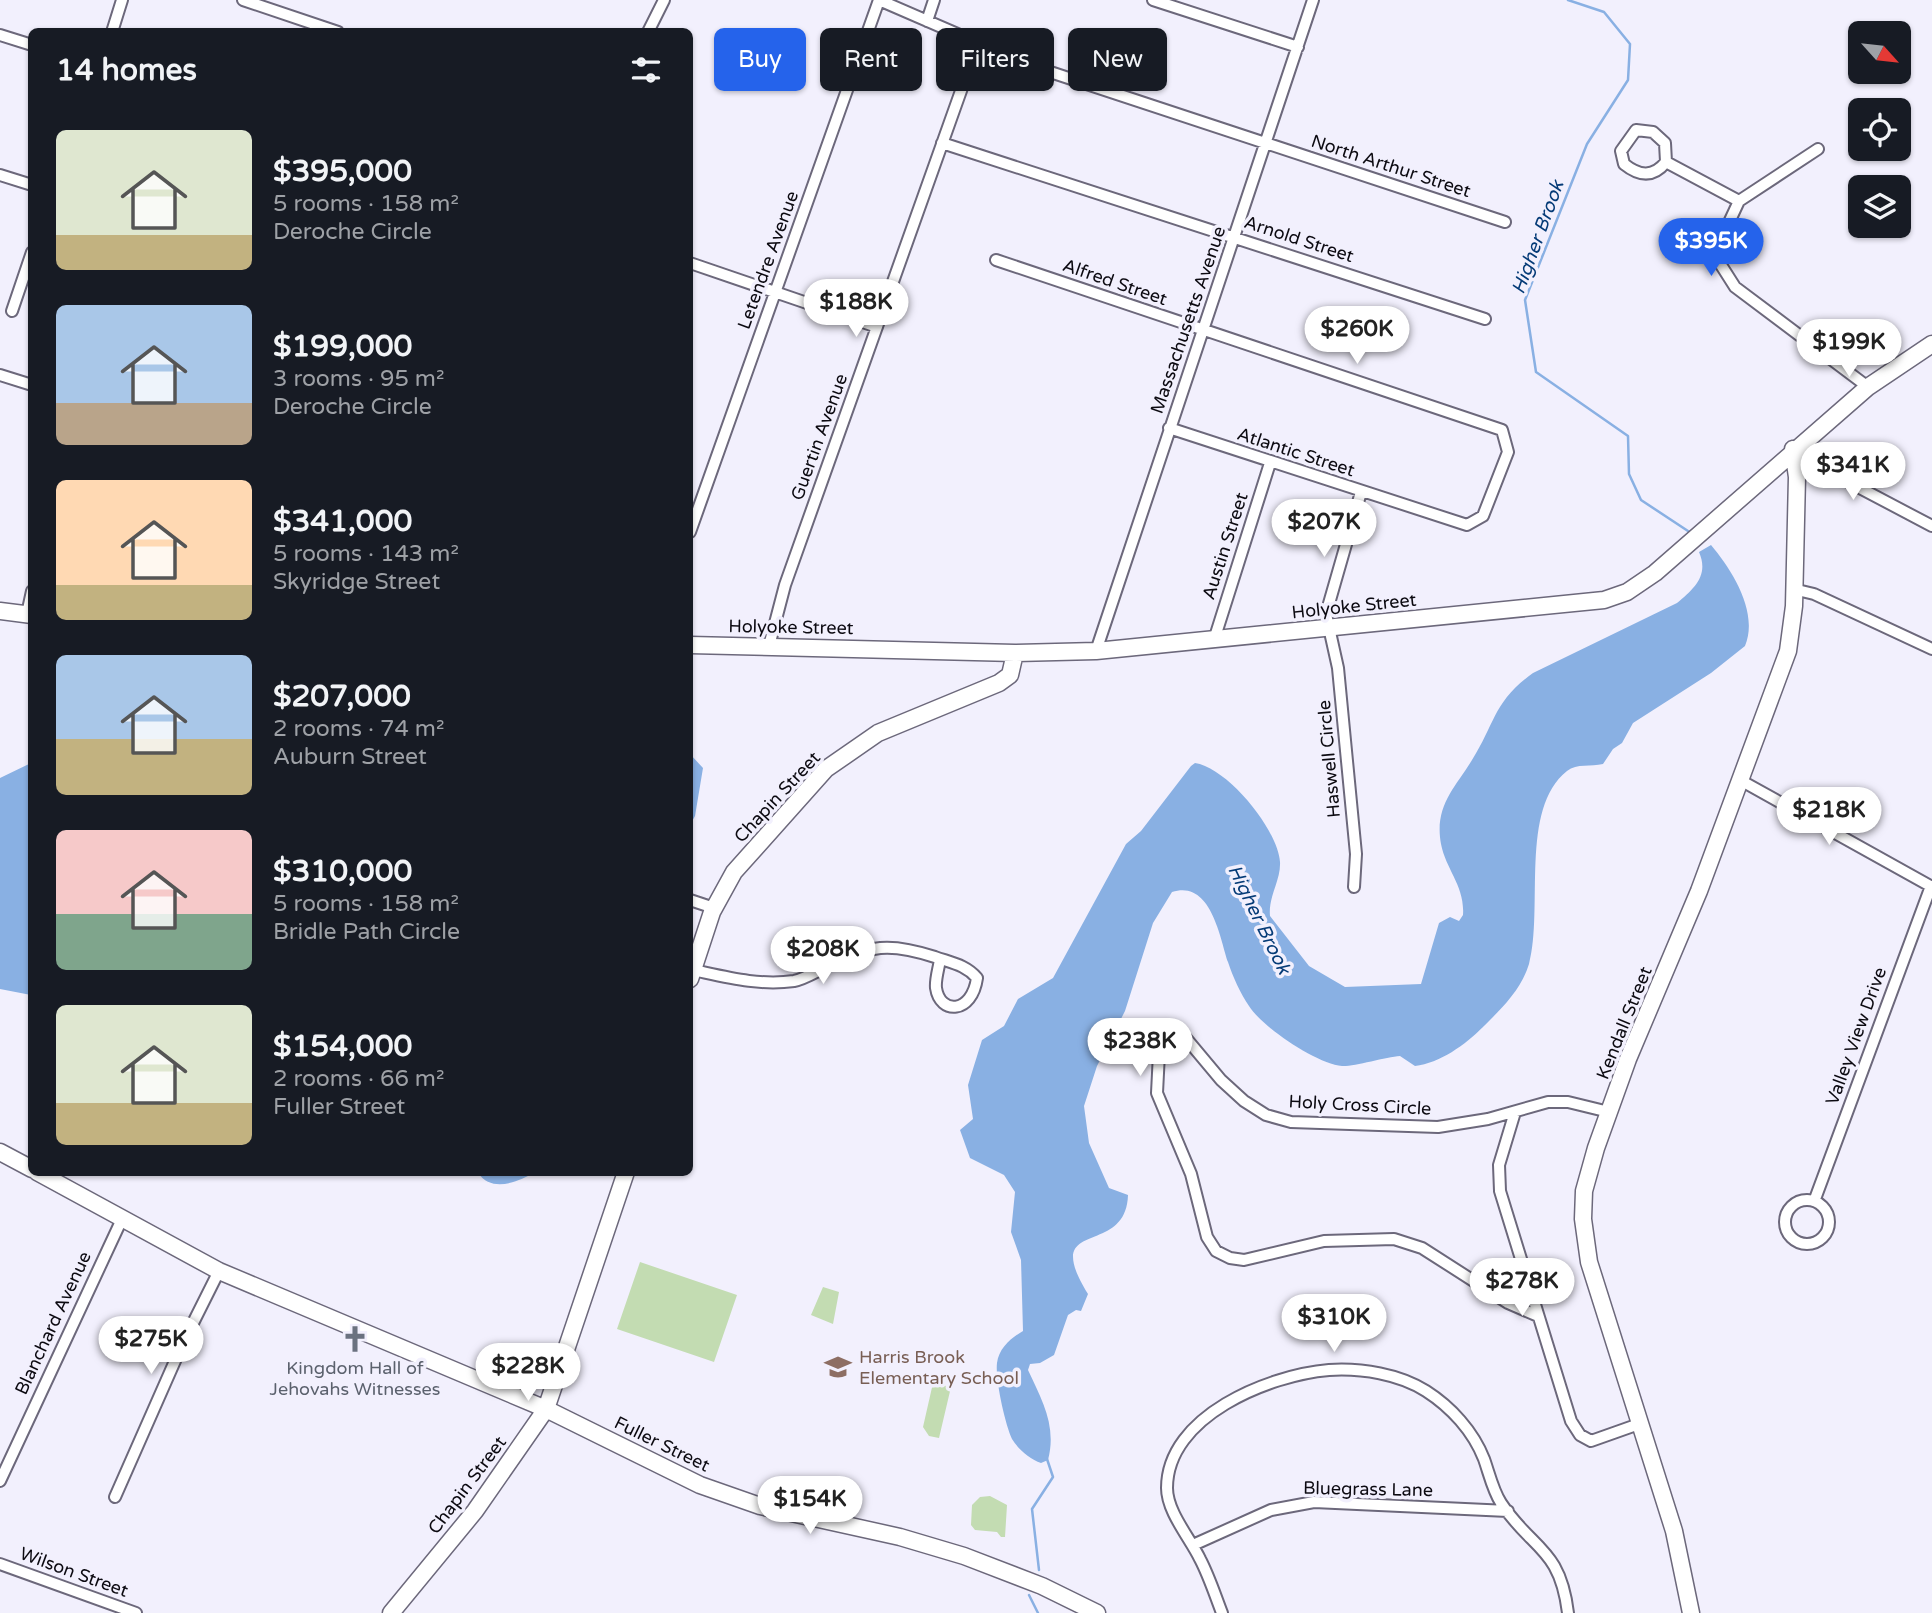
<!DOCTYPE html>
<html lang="en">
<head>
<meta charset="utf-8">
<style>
  :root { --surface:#171b24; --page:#242831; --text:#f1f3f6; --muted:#9ea1a6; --accent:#2563eb }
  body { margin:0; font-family:"Varela Round",sans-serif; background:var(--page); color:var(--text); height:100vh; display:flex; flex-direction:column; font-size:26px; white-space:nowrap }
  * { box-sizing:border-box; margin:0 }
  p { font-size:23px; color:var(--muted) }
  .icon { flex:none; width:38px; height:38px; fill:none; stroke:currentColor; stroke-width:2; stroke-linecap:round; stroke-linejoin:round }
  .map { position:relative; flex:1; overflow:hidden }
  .details { position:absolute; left:28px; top:28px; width:665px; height:1148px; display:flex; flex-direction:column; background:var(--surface); border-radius:10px; box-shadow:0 2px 5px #0004 }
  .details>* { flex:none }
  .banner { position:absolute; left:714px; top:28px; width:665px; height:63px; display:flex; gap:14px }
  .needle { width:46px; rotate:117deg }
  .fabs { position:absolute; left:1848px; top:21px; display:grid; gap:14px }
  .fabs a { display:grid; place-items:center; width:63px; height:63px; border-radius:10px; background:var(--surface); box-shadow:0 2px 5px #0004; font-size:35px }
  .price { position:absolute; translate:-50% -60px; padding:0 16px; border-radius:24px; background:#fff; color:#222; font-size:23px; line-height:46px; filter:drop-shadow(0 2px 4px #0008) }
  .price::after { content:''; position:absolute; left:50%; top:42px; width:21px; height:16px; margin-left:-10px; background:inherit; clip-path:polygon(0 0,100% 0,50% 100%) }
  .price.on { background:var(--accent); color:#fff }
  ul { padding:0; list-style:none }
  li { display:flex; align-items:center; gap:21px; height:175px; padding:0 28px }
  li span { display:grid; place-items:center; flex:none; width:196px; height:140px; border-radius:10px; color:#555 }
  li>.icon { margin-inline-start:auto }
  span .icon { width:84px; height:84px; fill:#fffc; stroke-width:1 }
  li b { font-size:30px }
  h2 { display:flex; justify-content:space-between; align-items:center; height:84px; padding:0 28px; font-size:30px }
  .pill { padding:0 24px; border-radius:10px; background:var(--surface); box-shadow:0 2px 5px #0004; font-size:24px; line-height:63px }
  .pill.on { background:var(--accent); color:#fff }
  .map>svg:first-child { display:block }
  .green { fill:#c3dcb2 }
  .water { fill:#89b0e3 }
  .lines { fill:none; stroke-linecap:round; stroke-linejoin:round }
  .stream { stroke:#89b0e3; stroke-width:2.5 }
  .street-casing { stroke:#6c687b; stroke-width:14 }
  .secondary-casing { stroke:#6c687b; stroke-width:19 }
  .street { stroke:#fff; stroke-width:10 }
  .secondary { stroke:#fff; stroke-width:16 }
  .labels { text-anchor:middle; stroke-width:7; stroke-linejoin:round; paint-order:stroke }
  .street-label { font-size:18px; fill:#0c0a11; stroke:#f2f0fd }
  .education-label { font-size:18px; fill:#785e54; stroke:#f2f0fd; text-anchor:start }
  .worship-label { font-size:18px; fill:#5b616d; stroke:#f2f0fd }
  .water-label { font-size:19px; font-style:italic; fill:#053b77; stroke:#f2f0fd }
</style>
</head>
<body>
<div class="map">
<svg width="1932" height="1613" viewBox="0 0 1932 1613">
  <rect width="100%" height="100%" fill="#f2f0fd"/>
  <!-- green -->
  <path class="green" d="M640,1262L737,1295L714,1362L617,1329Z
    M823,1287L839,1292L833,1324L811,1315Z
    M933,1383L951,1387L939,1438L929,1436L923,1427Z
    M990,1496L1007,1505L1005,1537H1001L997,1532L975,1530L971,1525L972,1505L980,1497Z"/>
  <!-- water -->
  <path class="water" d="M1711,545C1732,570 1759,612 1745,646L1711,673L1633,723L1622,743L1613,749L1603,764C1591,767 1577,763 1567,771C1519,809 1544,909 1529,964C1521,990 1502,1008 1483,1027C1465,1045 1440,1063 1415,1066L1400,1056C1386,1057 1352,1067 1342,1066C1317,1064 1262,1027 1249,1006C1240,993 1233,977 1228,962C1220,938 1211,879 1172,892L1153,923L1125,1011L1097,1066L1084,1106L1089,1143L1109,1188L1128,1195C1126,1259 1039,1215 1088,1294L1081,1311L1076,1310L1068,1315L1054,1355L1040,1363L1030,1364L1028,1370C1042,1400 1057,1426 1048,1460L1041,1463C1030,1459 1018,1449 1012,1439C1005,1424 995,1379 997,1363C999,1348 1011,1338 1023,1331L1021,1260L1011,1232L1015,1192L1004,1175L970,1158L960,1130L973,1119L968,1085L982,1040L1004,1026L1018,999L1053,978L1126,844L1141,831L1191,766L1195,763C1228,768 1278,830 1280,862C1281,880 1268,897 1270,916L1309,966L1345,987L1421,984L1439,923L1450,917L1459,921L1463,915C1465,886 1446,870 1441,844C1434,806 1455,788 1472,760C1496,722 1493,702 1533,673L1677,603C1695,588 1709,575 1699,552Z
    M690,754L703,768L695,816L690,825Z
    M31,763V995L0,989V778Z
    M478,1173H534C517,1182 492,1193 478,1173Z"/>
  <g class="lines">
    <!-- stream -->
    <path class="stream" d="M1568,0L1604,12L1630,44L1628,80L1587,144L1525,300L1536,372L1628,436L1629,474L1641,500L1691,533
      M1039,1570L1032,1509L1053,1477L1047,1459
      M1029,1595L1038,1613"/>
    <defs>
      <path id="street" d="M243,0L338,32
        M1153,0L1298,47
        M927,21L934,0
        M112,32L122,0
        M648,32L664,0
        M0,35L32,45
        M942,143L1485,319
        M1818,149L1739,201L1719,244L1721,265L1735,287L1868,387
        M1666,162C1653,178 1639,176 1624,164L1621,151L1636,130L1653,132L1665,143L1666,162L1739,201
        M0,175L32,185
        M996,260L1502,430L1508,452L1483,516L1467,525L1169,428
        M690,263L877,327
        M12,311L32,252
        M0,375L32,385
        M1793,449L1803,458L1932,526
        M690,532L879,0L1029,65L1505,222
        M1793,589L1814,594L1932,649
        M27,614L32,591
        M1214,640L1270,463
        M769,646L785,585L978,43
        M1096,651L1313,0
        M1740,780L1932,887
        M1354,887L1356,854L1338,668L1326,614L1361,492
        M690,900L714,908
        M693,970C726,977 759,986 794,981C805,979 817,971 828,966C871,945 889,942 935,957C952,963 966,965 977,978C972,1014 940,1015 936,988C935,979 939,968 940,959
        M1515,1112L1499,1165L1500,1191L1571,1421L1580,1435L1591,1441L1639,1424
        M1815,1199L1931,886
        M1785 1222a22 22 0 1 1 44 0a22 22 0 1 1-44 0Z
        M1538,1316L1508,1303L1422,1248L1394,1239L1324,1241L1244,1260L1230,1258L1216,1251L1207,1237L1191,1174L1157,1093L1159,1053L1168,1040L1185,1037L1221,1080L1244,1101L1266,1115L1291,1122L1438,1127L1488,1119L1548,1102H1568L1609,1112
        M0,1481L122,1219
        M115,1497L182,1345L219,1271
        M1193,1545L1271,1510L1314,1502L1508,1511
        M0,1564L136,1613
        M1222,1613C1215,1595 1209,1576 1200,1559C1190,1538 1167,1512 1167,1488C1167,1416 1269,1375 1329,1370C1362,1368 1399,1374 1426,1391C1451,1407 1473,1431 1484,1459C1489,1473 1493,1491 1501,1503C1532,1550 1560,1547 1568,1613"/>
      <path id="secondary" d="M0,611L32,615
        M690,645L1015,653L1096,651L1604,600L1627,592L1655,573L1868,387L1932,344
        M690,979L712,912L734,872L826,769L878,733L999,683L1010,675L1015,653
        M0,1152L32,1169
        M37,1172L219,1271L546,1409L700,1485L760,1506L900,1537L964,1556L1042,1586L1097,1613
        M391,1613L475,1511L546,1409L626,1172
        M1691,1613L1674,1531L1589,1262L1583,1219L1584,1191L1596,1148L1628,1059L1699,891L1788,651L1794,606L1797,477L1793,449"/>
    </defs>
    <!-- street casing -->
    <use href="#street" class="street-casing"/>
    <!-- secondary casing -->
    <use href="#secondary" class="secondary-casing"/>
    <!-- street -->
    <use href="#street" class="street"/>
    <!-- secondary -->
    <use href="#secondary" class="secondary"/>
  </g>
  <!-- icons -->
  <defs>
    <symbol id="church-bare" viewBox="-9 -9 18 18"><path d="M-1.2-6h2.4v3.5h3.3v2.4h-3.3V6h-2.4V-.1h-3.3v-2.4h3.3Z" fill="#6b7280" stroke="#f2f0fd" stroke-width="2.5" paint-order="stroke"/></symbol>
    <symbol id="school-bare" viewBox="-9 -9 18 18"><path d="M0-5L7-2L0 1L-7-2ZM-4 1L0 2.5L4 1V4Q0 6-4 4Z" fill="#8d6e63" stroke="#f2f0fd" stroke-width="2.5" paint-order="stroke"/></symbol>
  </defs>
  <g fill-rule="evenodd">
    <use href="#church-bare" x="336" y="1320" width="38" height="38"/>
    <use href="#school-bare" x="819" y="1348" width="38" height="38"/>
  </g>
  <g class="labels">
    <!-- street labels -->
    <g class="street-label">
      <text transform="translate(1391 166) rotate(18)" y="6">North Arthur Street</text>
      <text transform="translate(1299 239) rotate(18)" y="6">Arnold Street</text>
      <text transform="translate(768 260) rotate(-70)" y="6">Letendre Avenue</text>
      <text transform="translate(1115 282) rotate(19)" y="6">Alfred Street</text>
      <text transform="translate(1188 320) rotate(-71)" y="6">Massachusetts Avenue</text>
      <text transform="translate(819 437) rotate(-70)" y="6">Guertin Avenue</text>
      <text transform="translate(1296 452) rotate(18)" y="6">Atlantic Street</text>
      <text transform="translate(1225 546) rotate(-72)" y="6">Austin Street</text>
      <text transform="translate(1354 606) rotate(-6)" y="6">Holyoke Street</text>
      <text transform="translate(791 627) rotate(1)" y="6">Holyoke Street</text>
      <text transform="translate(1329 759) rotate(-95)" y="6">Haswell Circle</text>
      <text transform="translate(777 797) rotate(-47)" y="6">Chapin Street</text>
      <text transform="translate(1624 1023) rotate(-68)" y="6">Kendall Street</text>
      <text transform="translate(1856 1036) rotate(-70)" y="6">Valley View Drive</text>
      <text transform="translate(1360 1105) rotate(3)" y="6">Holy Cross Circle</text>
      <text transform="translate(53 1323) rotate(-65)" y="6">Blanchard Avenue</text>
      <text transform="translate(662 1444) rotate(26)" y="6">Fuller Street</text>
      <text transform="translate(467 1485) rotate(-53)" y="6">Chapin Street</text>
      <text transform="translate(1368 1489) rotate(1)" y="6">Bluegrass Lane</text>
      <text transform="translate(74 1572) rotate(20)" y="6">Wilson Street</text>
    </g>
    <!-- education labels -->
    <g class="education-label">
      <text x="859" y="1363">Harris Brook<tspan x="859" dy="21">Elementary School</tspan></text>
    </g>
    <!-- worship labels -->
    <g class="worship-label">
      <text x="355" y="1374">Kingdom Hall of<tspan x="355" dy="21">Jehovahs Witnesses</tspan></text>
    </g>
    <!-- water labels -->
    <g class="water-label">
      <text transform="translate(1537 237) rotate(-70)" y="7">Higher Brook</text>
      <text transform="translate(1260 919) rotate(64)" y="7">Higher Brook</text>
    </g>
  </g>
</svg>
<div class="fabs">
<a><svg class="needle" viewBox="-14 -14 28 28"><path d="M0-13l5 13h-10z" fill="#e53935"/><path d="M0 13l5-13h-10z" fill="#9ea1a6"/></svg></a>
<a><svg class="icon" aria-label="locate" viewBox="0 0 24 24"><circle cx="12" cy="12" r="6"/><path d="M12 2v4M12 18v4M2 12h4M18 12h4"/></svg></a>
<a><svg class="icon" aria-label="layers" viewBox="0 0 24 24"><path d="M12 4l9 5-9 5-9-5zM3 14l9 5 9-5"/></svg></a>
</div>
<b class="price on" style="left:1711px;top:278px">$395K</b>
<b class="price" style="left:856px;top:339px">$188K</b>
<b class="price" style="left:1357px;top:366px">$260K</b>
<b class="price" style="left:1849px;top:379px">$199K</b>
<b class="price" style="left:1853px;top:502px">$341K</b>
<b class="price" style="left:1324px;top:559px">$207K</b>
<b class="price" style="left:1829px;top:847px">$218K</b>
<b class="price" style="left:823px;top:986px">$208K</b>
<b class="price" style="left:1140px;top:1078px">$238K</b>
<b class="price" style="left:1522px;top:1318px">$278K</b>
<b class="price" style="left:1334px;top:1354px">$310K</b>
<b class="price" style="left:151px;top:1376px">$275K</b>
<b class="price" style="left:528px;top:1403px">$228K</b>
<b class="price" style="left:810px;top:1536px">$154K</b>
<div class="banner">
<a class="pill on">Buy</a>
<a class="pill">Rent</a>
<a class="pill">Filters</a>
<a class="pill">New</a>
</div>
<section class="details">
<h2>14 homes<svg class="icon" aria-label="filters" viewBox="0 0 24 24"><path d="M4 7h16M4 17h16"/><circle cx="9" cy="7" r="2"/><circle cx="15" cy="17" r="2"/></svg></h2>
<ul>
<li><span style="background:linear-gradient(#dfe7d0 75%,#c2b280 0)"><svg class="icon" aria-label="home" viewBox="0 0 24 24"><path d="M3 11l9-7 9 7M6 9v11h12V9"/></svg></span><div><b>$395,000</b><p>5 rooms · 158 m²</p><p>Deroche Circle</p></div></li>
<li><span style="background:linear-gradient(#a9c7e8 70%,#b9a48a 0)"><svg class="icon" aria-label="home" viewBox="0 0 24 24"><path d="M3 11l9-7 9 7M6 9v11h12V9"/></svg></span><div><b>$199,000</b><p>3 rooms · 95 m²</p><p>Deroche Circle</p></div></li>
<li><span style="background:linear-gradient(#ffd9b3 75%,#c2b280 0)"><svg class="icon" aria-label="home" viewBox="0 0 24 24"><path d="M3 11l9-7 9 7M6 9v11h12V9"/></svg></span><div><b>$341,000</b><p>5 rooms · 143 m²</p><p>Skyridge Street</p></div></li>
<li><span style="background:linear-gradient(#a9c7e8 60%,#c2b280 0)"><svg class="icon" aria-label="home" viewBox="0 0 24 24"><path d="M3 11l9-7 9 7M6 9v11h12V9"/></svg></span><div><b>$207,000</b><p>2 rooms · 74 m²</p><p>Auburn Street</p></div></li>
<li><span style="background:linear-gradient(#f6c9c9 60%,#7fa58c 0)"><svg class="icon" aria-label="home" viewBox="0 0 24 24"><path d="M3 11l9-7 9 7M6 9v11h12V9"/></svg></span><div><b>$310,000</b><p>5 rooms · 158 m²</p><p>Bridle Path Circle</p></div></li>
<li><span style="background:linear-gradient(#dfe7d0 70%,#c2b280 0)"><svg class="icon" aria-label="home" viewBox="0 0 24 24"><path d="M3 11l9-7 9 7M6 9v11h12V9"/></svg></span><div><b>$154,000</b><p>2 rooms · 66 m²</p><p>Fuller Street</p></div></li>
</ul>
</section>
</div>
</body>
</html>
